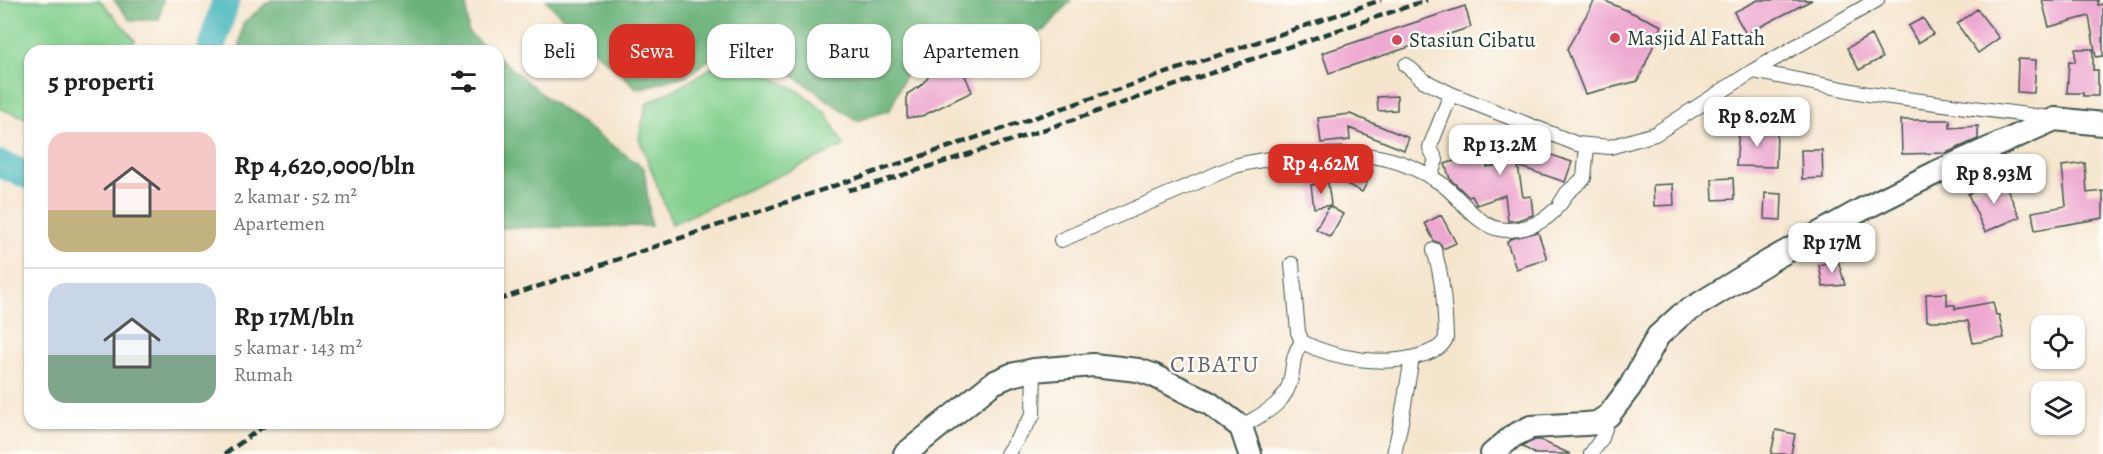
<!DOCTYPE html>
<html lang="id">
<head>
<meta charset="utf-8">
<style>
  :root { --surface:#fff; --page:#f6f6f6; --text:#202124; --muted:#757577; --line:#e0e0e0; --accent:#d93025 }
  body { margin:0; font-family:Alegreya,serif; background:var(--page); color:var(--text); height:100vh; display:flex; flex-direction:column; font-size:22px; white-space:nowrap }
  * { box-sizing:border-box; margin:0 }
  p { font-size:20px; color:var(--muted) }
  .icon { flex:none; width:33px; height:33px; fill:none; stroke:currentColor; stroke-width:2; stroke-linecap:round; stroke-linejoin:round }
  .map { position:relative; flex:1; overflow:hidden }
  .panel { position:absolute; left:24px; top:45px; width:480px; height:384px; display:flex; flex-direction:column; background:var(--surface); border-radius:18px; box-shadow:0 2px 4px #0004 }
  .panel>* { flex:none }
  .guide { position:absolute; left:522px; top:24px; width:570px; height:54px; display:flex; gap:12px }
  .tools { position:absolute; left:2031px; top:315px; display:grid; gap:12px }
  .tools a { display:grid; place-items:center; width:54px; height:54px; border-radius:12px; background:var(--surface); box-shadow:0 2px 4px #0004; font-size:30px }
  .price { position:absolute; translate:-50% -51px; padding:0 14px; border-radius:12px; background:#fff; color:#222; font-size:20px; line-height:39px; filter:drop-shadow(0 2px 3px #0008) }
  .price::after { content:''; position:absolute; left:50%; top:36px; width:18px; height:14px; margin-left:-9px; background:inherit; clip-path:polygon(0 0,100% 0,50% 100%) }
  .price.current { background:var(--accent); color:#fff }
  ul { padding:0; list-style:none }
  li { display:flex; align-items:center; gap:18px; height:150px; padding:0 24px }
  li+li { border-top:2px solid var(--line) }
  li span { display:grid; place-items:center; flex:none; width:168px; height:120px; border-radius:18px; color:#555 }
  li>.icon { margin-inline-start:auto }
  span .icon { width:72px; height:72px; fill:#fffc; stroke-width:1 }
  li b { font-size:26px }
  h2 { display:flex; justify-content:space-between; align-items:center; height:72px; padding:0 24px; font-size:26px }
  .chip { padding:0 21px; border-radius:18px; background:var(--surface); box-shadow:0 2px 4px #0004; font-size:21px; line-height:54px }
  .chip.current { background:var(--accent); color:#fff }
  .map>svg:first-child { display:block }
  .green { fill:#83d08e; stroke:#518661; stroke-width:1.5 }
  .forest { fill:#6ab279; stroke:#447856; stroke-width:1.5 }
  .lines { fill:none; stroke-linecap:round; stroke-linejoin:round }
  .river { stroke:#46b6bc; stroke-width:28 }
  .building { fill:#eea8d0 }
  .street-casing { stroke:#3f564b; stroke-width:16 }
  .primary-casing { stroke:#3f564b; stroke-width:26 }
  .street { stroke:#fff; stroke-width:14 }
  .primary { stroke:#fff; stroke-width:22 }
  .rail { stroke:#1f3d34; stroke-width:4.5; stroke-dasharray:9 4.5; stroke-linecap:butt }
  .poi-dot { fill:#d1495b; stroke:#fdfcf7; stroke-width:2 }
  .labels { text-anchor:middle; stroke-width:5; stroke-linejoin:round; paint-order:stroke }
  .poi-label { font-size:21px; fill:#1f3d34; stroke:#fdfcf7; text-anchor:start }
  .quarter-label { font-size:24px; letter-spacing:1.5px; fill:#67626b; stroke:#fdfcf7 }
</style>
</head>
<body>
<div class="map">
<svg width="2103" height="454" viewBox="0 0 2103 454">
  <rect width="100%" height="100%" fill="#fdfcf7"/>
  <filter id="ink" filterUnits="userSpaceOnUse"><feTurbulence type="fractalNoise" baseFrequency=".0167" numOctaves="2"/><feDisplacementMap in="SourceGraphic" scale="12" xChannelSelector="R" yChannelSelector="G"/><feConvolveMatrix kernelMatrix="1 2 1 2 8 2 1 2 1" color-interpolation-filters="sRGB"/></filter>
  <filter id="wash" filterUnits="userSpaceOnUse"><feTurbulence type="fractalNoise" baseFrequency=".008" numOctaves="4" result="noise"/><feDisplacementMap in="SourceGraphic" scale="24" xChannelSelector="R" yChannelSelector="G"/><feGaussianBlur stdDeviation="1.35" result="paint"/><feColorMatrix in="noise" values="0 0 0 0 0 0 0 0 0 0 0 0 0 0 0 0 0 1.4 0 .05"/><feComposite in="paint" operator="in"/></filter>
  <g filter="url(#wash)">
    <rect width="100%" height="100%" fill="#f5e5cd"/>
    <!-- green -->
    <path class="green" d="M0,0H100L135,40L129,51H30V119L0,109Z
      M714,66L759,71L799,91L826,113L844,146L672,224L639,138L647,103L687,83Z"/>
    <!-- forest -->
    <path class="forest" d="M114,0H163L159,20H130Z
      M271,0H466L468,32L490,51H239L243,23Z
      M546,0H1071L1045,30L999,49L980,65L967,54L934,55L906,73L890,110L857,121L774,62L724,49L688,75L638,89L592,49Z
      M498,57L549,100L644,168L651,226L498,228Z"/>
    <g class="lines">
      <!-- river -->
      <path class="river" d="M210,51L226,0
        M0,164L30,176"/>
    </g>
    <g id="blocks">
      <!-- building -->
      <path class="building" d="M1595,0H1603L1662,26L1638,81L1585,94L1567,49Z
        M1758,0H1812L1746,34L1734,12Z
        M2042,0H2098V5L2103,4V56L2096,57L2089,16L2049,27Z
        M1465,6L1471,27L1329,73L1322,53Z
        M1977,9L1999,38L1978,53L1957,24Z
        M1923,18L1933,34L1918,43L1908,26Z
        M1871,35L1882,58L1859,70L1847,48Z
        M2075,49H2093V70H2098V96H2083V93H2067L2069,61L2075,62Z
        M2018,59L2036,60L2034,93L2017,92Z
        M960,64L972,92L922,116L907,118V94L919,87L927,79L936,65Z
        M1397,96V110L1378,111L1377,97Z
        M1724,100H1739V124H1724Z
        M1350,114L1409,138L1404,150L1349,128L1350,140L1321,143L1318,118Z
        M1901,120H1950V128L1978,126V139L1946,153L1902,154Z
        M1739,129L1777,130L1776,167L1736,166Z
        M1465,131L1484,140L1480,147L1487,167L1537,160L1540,151L1572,162L1565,182L1518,166L1523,197L1531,196L1533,215L1518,220L1508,221L1505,195L1477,205L1472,196L1469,197L1450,179L1445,164L1466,157L1454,152Z
        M1801,150H1822L1823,178L1802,179Z
        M1338,163L1361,164L1373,171L1362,192L1331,176Z
        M2085,163L2087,193L2103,191V218L2035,230L2032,212L2066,206L2062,166Z
        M1733,178L1734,199L1713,200L1712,179Z
        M2002,178L2020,217L1985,232L1968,194Z
        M1328,183L1331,205L1314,208L1311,185Z
        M1673,184L1674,205L1654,206L1653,185Z
        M1765,193L1782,194L1781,220L1764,219Z
        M1329,206L1343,214L1330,237L1316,229Z
        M1441,215L1456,243L1443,249L1440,243L1434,241L1425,223Z
        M1538,232L1547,259L1516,269L1507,242L1510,239Z
        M1838,260L1845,285L1823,287L1819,265Z
        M1947,293V305H1955V309L1993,302L1996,315H1999L2004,338L1973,343L1968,321H1927L1926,294Z
        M1776,430L1795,434L1791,454H1771Z
        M1535,440H1540L1570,454H1535L1522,446Z"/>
    </g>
  </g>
  <g filter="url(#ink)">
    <use href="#blocks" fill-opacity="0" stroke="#3f564b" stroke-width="1.5"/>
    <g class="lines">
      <defs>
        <path id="street" d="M1406,65L1423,80L1451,94L1577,144L1610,147L1655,134L1753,71L1877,0
          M1753,71L1868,94L2050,118
          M1430,177L1436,160L1430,148L1431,144L1451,94
          M1560,204L1567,193L1584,178L1587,146
          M1061,240L1235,166C1257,160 1279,157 1303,156C1355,152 1393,152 1439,182C1458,194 1472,220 1495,228C1516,234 1540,225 1554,211
          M1292,264L1298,332L1302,342C1337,360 1387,367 1425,354C1434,350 1442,348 1446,338C1445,308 1443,279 1434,250
          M1241,427C1262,414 1286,405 1291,378C1294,362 1292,356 1302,342
          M1007,454L1033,415L1034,370
          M1394,454L1401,422L1412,358
          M1591,454L1602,438L1609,415"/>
        <path id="primary" d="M905,454L993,383L1011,375L1034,370L1093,365L1138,370L1153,375L1209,403L1241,427L1250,454
          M1492,454L1513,436L1531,427L1585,424L1597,423L1609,415L1630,387L1658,336L1681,315L1771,260L1861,210L1939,171L2055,119L2103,124"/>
      </defs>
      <!-- street casing -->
      <use href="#street" class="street-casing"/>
      <!-- primary casing -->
      <use href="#primary" class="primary-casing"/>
      <!-- street -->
      <use href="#street" class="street"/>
      <!-- primary -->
      <use href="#primary" class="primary"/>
      <!-- rail -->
      <path class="rail" d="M848,190L871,185L1016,139L1427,0
        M498,300L1381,0
        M225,454L268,423"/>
    </g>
  </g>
  <!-- markers -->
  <g class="poi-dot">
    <circle cx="1615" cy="38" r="6"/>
    <circle cx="1397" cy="40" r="6"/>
  </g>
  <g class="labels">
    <!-- poi labels -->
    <g class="poi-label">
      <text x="1627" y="45">Masjid Al Fattah</text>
      <text x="1409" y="47">Stasiun Cibatu</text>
    </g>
    <!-- quarter labels -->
    <g class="quarter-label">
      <text x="1215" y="372">CIBATU</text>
    </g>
  </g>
</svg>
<div class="tools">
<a><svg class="icon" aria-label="locate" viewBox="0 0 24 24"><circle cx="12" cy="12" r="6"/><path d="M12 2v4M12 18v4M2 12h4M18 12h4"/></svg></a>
<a><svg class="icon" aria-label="layers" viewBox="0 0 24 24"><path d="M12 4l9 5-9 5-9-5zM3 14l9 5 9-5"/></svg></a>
</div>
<b class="price" style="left:1757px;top:148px">Rp 8.02M</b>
<b class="price" style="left:1500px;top:176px">Rp 13.2M</b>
<b class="price current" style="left:1321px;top:195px">Rp 4.62M</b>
<b class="price" style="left:1994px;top:205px">Rp 8.93M</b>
<b class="price" style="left:1832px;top:274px">Rp 17M</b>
<div class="guide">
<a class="chip">Beli</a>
<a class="chip current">Sewa</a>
<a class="chip">Filter</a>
<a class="chip">Baru</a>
<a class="chip">Apartemen</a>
</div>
<section class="panel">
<h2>5 properti<svg class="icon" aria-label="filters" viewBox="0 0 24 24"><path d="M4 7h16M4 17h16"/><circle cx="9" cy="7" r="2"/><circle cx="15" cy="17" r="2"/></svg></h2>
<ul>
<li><span style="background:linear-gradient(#f6c9c9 65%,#c2b280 0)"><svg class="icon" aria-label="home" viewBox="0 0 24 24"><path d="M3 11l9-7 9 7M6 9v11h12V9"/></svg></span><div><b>Rp 4,620,000/bln</b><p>2 kamar · 52 m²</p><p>Apartemen</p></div></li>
<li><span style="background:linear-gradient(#c9d6e8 60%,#7fa58c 0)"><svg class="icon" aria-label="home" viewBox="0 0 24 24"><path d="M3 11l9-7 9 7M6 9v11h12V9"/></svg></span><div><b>Rp 17M/bln</b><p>5 kamar · 143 m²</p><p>Rumah</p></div></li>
</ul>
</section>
</div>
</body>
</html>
